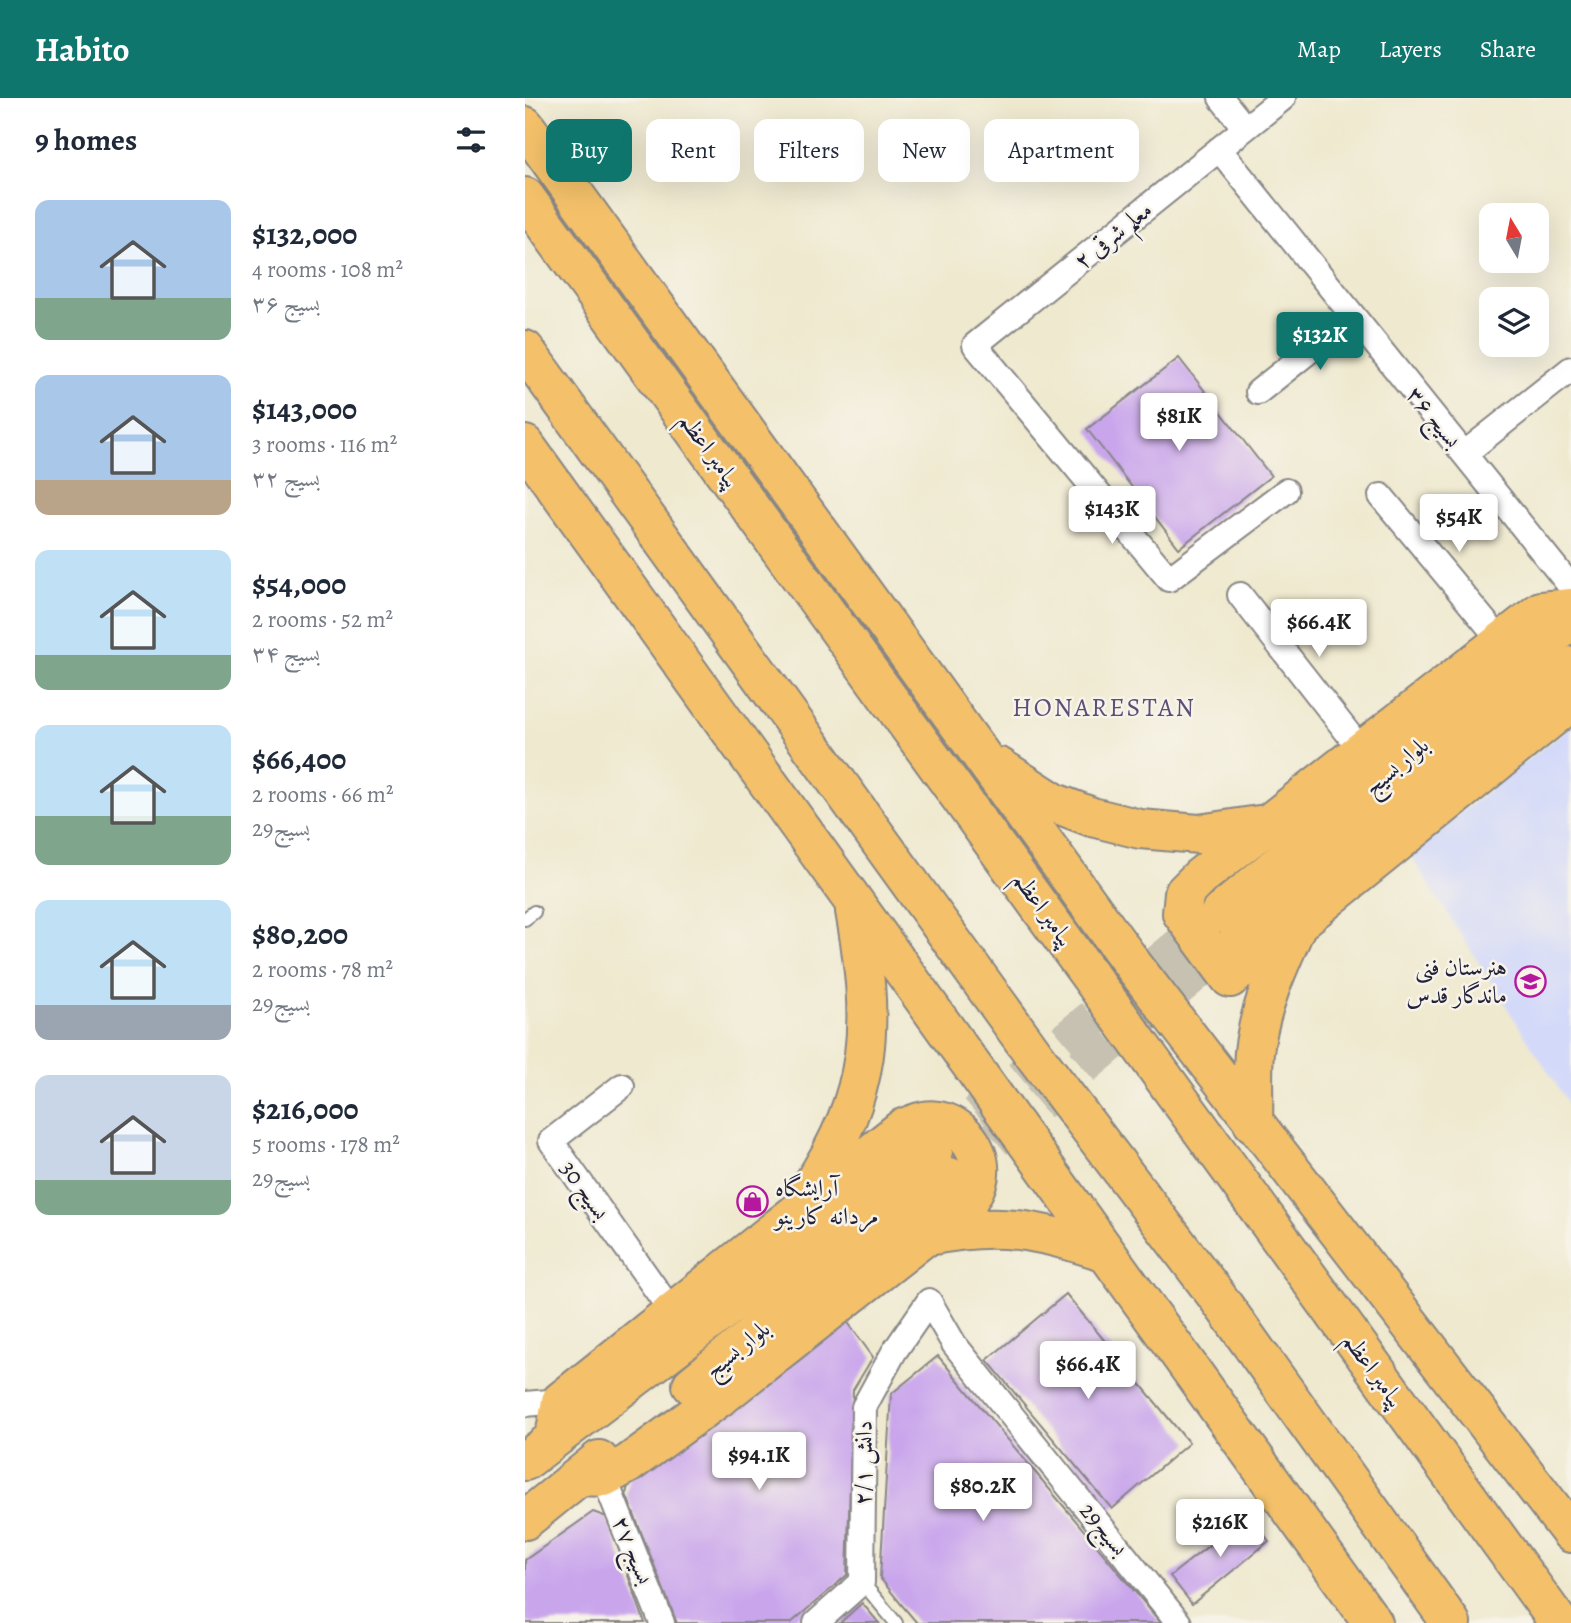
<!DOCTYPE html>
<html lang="en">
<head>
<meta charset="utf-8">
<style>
  :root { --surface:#fff; --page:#f2f2f3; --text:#1f2937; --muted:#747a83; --accent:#0f766e }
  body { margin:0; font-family:Alegreya,Amiri,serif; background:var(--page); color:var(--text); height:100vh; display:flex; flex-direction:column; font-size:26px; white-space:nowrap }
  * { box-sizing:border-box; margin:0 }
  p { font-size:23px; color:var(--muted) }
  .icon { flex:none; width:38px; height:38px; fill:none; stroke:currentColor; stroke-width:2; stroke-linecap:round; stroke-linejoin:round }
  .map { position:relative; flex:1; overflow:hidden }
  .drawer { display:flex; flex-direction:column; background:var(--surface); width:525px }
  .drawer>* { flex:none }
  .banner { position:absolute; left:21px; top:21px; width:665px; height:63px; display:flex; gap:14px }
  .needle { width:46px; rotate:350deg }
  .fabs { position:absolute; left:954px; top:105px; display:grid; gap:14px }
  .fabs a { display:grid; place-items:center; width:70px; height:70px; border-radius:14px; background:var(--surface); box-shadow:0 7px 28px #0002; font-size:35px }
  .price { position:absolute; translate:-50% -60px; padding:0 16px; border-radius:7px; background:#fff; color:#222; font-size:23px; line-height:46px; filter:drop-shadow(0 2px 4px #0008) }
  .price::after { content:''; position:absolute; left:50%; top:42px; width:21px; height:16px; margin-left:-10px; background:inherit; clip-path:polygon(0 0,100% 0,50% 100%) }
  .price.on { background:var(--accent); color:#fff }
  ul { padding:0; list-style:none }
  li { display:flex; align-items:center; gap:21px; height:175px; padding:0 35px }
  li span { display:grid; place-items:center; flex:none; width:196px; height:140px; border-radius:14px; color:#555 }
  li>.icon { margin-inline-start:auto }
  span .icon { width:84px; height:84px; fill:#fffc; stroke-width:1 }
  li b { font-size:30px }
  h2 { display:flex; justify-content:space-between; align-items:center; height:84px; padding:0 35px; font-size:30px }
  .pill { padding:0 24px; border-radius:14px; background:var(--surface); box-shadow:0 7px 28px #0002; font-size:24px; line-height:63px }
  .pill.on { background:var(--accent); color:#fff }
  header { display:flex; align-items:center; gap:42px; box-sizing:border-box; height:98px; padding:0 35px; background:var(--accent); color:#fff }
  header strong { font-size:33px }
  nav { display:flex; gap:38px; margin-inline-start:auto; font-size:24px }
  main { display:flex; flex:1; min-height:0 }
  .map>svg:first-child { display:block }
  .built { fill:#d3d9f9 }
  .building { fill:#c9a5ec }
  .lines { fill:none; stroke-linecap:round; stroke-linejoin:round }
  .primary-tunnel { stroke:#c6c1b1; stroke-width:38; stroke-dasharray:38 19; stroke-linecap:butt }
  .lane-casing { stroke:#888685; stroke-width:16 }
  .street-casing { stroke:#888685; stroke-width:28 }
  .primary-casing { stroke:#888685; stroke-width:42 }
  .lane { stroke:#fff; stroke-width:12 }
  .street { stroke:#fff; stroke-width:24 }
  .primary { stroke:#f4c16b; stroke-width:38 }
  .labels { text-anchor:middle; stroke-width:5; stroke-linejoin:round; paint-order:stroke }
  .street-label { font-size:24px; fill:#22223b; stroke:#f7f3e8 }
  .poi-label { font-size:24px; fill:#22223b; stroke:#f7f3e8; text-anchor:end }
  .neighbourhood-label { font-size:26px; letter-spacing:2px; fill:#5c5079; stroke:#f7f3e8 }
</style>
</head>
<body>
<header>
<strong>Habito</strong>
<nav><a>Map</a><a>Layers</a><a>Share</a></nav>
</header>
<main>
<section class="drawer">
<h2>9 homes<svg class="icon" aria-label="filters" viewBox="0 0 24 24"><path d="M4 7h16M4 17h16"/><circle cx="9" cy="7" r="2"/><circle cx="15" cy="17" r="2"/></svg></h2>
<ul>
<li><span style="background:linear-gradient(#a9c7e8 70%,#7fa58c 0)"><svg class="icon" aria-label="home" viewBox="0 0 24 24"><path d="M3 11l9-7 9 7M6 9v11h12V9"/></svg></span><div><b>$132,000</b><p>4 rooms · 108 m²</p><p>بسیج ۳۶</p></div></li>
<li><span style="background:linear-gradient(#a9c7e8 75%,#b9a48a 0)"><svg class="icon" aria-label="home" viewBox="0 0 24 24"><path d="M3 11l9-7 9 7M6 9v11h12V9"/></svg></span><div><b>$143,000</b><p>3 rooms · 116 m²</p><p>بسیج ۳۲</p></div></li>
<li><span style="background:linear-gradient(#bfe0f5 75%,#7fa58c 0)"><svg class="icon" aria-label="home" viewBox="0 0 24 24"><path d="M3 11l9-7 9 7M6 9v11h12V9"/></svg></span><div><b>$54,000</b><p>2 rooms · 52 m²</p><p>بسیج ۳۴</p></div></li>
<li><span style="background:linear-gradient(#bfe0f5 65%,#7fa58c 0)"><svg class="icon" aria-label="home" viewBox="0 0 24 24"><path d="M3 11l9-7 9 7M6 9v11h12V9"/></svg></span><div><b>$66,400</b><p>2 rooms · 66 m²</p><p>بسیج29</p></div></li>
<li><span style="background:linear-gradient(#bfe0f5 75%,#9aa5b1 0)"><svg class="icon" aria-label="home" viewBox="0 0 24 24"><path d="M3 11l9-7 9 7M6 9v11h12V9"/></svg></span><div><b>$80,200</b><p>2 rooms · 78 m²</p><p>بسیج29</p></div></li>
<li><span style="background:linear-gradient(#c9d6e8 75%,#7fa58c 0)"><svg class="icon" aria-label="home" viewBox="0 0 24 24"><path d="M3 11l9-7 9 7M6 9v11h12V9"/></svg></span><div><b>$216,000</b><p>5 rooms · 178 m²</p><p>بسیج29</p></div></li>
</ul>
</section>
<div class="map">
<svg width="1046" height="1525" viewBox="0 0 1046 1525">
  <rect width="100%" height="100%" fill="#f7f3e8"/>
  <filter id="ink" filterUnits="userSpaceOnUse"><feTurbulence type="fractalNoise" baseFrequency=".0143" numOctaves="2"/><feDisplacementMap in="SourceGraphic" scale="14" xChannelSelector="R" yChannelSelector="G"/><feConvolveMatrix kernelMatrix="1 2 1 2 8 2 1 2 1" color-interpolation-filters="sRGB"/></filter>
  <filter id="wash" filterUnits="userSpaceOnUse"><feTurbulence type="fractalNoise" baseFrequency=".00686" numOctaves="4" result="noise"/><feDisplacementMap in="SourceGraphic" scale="28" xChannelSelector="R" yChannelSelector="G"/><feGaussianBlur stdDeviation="1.57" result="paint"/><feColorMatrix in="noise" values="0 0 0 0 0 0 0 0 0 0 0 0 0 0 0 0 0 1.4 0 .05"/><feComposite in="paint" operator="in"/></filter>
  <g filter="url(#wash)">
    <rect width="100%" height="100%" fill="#efe9cf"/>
    <!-- built -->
    <path class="built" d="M1046,628V1010L884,755Z"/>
    <g id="blocks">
      <!-- building -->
      <path class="building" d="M654,260L746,378L654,450L562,331Z
        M541,1196L664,1345L587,1411L462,1262Z
        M316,1215L348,1259L328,1292L322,1477L266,1525H152L101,1396L105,1380Z
        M413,1258L541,1411L636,1525H392L376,1506L355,1480L366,1296Z
        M68,1414L82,1419L120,1525H0V1462Z
        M724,1416L744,1443L667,1506L645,1478Z
        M337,1505L354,1525H315Z"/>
    </g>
  </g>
  <g filter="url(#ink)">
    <use href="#blocks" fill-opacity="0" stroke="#888685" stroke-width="2"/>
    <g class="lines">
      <!-- primary-tunnel -->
      <path class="primary-tunnel" d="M408,1053L695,815
        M426,1078L714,838"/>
      <defs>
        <path id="lane" d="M0,821L9,814
          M337,1484L371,1525"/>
        <path id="street" d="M696,0L720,30
          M758,0L450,247L644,481L761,393
          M694,51L1046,489
          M733,294L828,218
          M939,356L1046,271
          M856,398L976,543
          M715,497L837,653
          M97,988L26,1043L147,1214
          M0,1306L36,1303
          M79,1379L137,1525
          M291,1525L337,1484L339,1309L369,1254L404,1203L429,1246L654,1525"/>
        <path id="primary" d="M0,28L608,867L1046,1435
          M0,99L1034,1525
          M0,252L510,958L691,1197L926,1525
          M0,347L848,1525
          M1046,510L1016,513L675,779L659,795L657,815L705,880L1046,604
          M474,669L530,705L567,719L615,731L674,736L741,726
          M695,815L1046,522
          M714,838L1046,568
          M728,1025C729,1001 727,978 729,954C734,911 752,871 770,831
          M284,1092C349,993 350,926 330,813
          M404,1138C473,1123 515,1132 581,1154
          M167,1287L424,1079
          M30,1339L36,1303L378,1030C385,1028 392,1024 399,1023C429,1017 457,1047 454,1076C453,1088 447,1096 441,1106L199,1296L103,1366L79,1379L56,1378
          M0,1363L408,1053
          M0,1422L74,1362"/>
      </defs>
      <!-- lane casing -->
      <use href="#lane" class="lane-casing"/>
      <!-- street casing -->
      <use href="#street" class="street-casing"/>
      <!-- primary casing -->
      <use href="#primary" class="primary-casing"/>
      <!-- lane -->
      <use href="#lane" class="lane"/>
      <!-- street -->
      <use href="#street" class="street"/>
      <!-- primary -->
      <use href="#primary" class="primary"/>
    </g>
  </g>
  <!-- icons -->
  <defs>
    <symbol id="school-ring" viewBox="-11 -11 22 22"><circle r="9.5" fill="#f7f3e8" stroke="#b5179e" stroke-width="1.5"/><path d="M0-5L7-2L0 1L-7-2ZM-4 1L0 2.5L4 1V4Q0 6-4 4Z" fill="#b5179e"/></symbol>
    <symbol id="shop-ring" viewBox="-11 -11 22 22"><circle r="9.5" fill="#f7f3e8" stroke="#b5179e" stroke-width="1.5"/><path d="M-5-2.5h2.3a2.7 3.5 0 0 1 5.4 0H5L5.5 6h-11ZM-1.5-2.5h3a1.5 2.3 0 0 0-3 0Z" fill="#b5179e"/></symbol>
  </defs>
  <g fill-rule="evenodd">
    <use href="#school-ring" x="988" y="866" width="35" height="35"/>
    <use href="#shop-ring" x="210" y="1086" width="35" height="35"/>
  </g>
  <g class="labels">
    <!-- street labels -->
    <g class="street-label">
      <text transform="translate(588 137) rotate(-39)" y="8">معلم شرقی ۲</text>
      <text transform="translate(909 319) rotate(51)" y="8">بسیج ۳۶</text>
      <text transform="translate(185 352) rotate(54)" y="8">پیامبر اعظم</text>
      <text transform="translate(871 668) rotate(-40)" y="8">بلوار بسیج</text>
      <text transform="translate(519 811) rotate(54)" y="8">پیامبر اعظم</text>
      <text transform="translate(60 1092) rotate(55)" y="8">بسیج 30</text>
      <text transform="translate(212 1251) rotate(-39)" y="8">بلوار بسیج</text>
      <text transform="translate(849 1272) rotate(54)" y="8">پیامبر اعظم</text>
      <text transform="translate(338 1365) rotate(-89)" y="8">دانش ۲/۱</text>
      <text transform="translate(579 1431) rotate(51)" y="8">بسیج29</text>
      <text transform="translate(108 1452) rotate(68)" y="8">بسیج ۲۷</text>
    </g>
    <!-- poi labels -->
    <g class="poi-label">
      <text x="982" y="877">هنرستان فنی<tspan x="982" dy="28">ماندگار قدس</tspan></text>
      <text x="250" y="1098" text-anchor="start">آرایشگاه<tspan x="250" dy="28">مردانه کارینو</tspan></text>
    </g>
    <!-- neighbourhood labels -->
    <g class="neighbourhood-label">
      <text x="579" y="618">HONARESTAN</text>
    </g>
  </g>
</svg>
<div class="fabs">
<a><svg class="needle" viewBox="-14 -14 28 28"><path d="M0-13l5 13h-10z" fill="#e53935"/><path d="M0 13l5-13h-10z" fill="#747a83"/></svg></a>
<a><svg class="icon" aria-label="layers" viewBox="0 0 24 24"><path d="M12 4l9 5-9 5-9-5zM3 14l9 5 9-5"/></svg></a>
</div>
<b class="price on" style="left:795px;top:274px">$132K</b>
<b class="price" style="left:654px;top:355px">$81K</b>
<b class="price" style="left:587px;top:448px">$143K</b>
<b class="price" style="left:934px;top:456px">$54K</b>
<b class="price" style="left:794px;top:561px">$66.4K</b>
<b class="price" style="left:563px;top:1303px">$66.4K</b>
<b class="price" style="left:234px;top:1394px">$94.1K</b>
<b class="price" style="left:458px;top:1425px">$80.2K</b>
<b class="price" style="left:695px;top:1461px">$216K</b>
<div class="banner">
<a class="pill on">Buy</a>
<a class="pill">Rent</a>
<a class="pill">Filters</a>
<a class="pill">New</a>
<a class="pill">Apartment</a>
</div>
</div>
</main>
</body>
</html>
